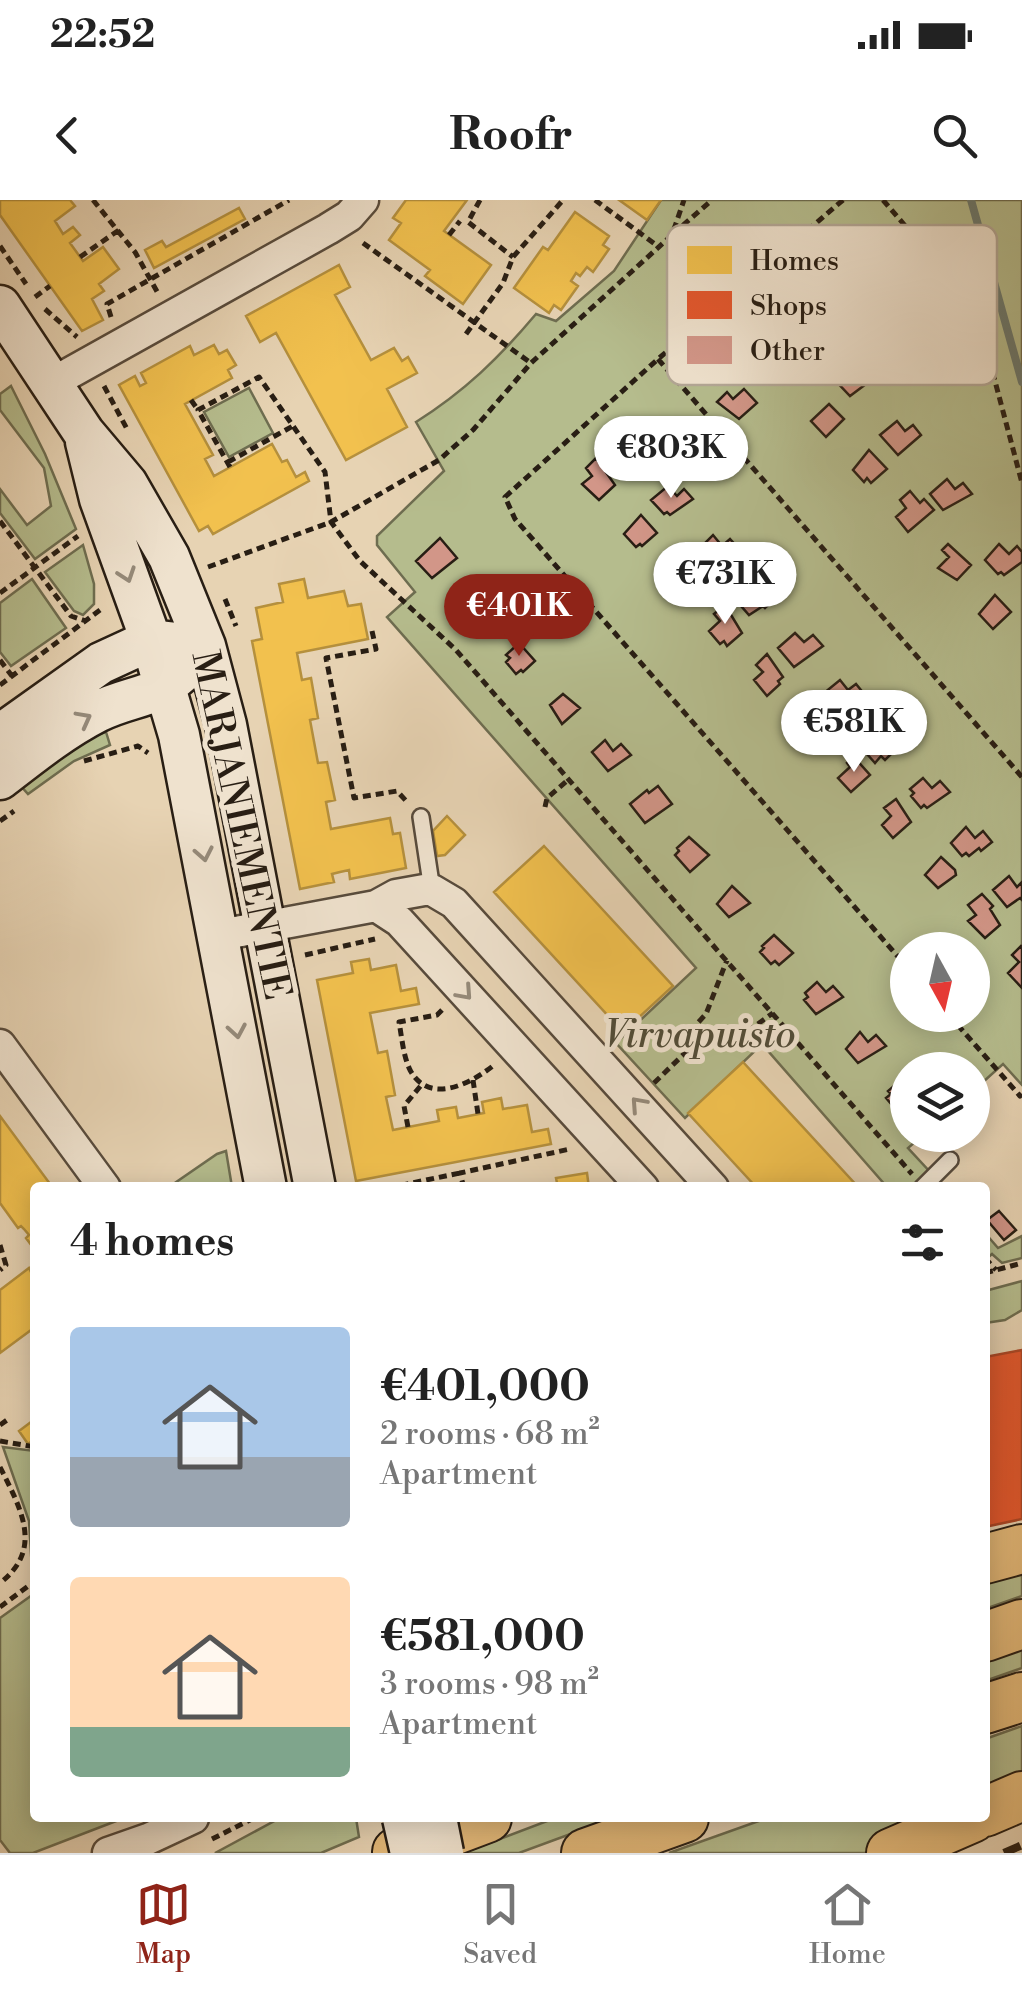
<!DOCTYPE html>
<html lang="en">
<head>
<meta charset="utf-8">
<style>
  :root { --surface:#fff; --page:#f2f2f2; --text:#222; --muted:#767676; --line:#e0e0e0; --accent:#8f2418 }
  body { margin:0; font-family:"Libre Bodoni",serif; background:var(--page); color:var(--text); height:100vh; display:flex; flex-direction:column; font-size:38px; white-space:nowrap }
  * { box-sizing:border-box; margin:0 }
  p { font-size:32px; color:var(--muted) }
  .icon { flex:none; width:55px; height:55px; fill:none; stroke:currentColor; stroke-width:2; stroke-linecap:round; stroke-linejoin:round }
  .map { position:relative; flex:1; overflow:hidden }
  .details { position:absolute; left:30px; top:982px; width:960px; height:640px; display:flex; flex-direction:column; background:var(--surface); border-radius:10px; box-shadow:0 5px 25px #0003 }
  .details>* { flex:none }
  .needle { width:65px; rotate:172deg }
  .buttons { position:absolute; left:890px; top:732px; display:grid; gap:20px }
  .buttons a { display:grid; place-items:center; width:100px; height:100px; border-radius:50%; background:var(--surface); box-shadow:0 5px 25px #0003; font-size:50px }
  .price { position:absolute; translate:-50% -85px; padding:0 22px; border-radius:35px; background:#fff; color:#222; font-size:32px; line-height:65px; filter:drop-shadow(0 2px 5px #0008) }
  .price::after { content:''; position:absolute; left:50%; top:60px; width:30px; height:22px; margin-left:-15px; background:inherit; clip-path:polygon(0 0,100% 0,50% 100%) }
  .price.on { background:var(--accent); color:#fff }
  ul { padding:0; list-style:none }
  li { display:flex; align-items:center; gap:30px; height:250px; padding:0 40px }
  li span { display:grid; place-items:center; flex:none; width:280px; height:200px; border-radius:10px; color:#555 }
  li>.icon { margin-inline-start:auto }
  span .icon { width:120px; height:120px; fill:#fffc; stroke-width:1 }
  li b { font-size:42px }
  h2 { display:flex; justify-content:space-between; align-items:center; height:120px; padding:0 40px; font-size:42px }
  .status { display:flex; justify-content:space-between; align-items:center; height:70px; padding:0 50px; background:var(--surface); direction:ltr }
  .status svg { height:28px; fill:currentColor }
  header { display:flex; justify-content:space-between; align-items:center; height:130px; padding:0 40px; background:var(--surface); font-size:45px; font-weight:700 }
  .dock { display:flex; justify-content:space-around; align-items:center; height:140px; border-top:2px solid var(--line); background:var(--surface); font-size:28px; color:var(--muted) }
  .dock a { display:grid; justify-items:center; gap:5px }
  .dock .on { color:var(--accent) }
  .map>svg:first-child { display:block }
  .green { fill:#b5bc8d; stroke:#6e6d50; stroke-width:2.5; fill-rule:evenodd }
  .homes { fill:#f2c14e; stroke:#b5903d; stroke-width:2.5 }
  .shops { fill:#e4572e; stroke:#ac4626; stroke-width:2.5 }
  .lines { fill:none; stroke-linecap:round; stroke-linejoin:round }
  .stream { stroke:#6b7a70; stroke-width:8 }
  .building { fill:#d29688; stroke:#281e14; stroke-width:2.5 }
  .service-casing { stroke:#584b3c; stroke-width:20 }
  .minor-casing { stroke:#584b3c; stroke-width:35 }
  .secondary-casing { stroke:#281e14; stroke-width:45 }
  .trunk-casing { stroke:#281e14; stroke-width:52 }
  .path { stroke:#281e14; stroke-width:5; stroke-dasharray:8 5; stroke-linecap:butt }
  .service { stroke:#efe2ce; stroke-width:15 }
  .minor { stroke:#efe2ce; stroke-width:30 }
  .secondary { stroke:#efe2ce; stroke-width:40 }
  .trunk { stroke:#e4ba7a; stroke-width:48 }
  .rail { stroke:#281e14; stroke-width:8; stroke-dasharray:18 18; stroke-linecap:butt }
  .secondary-bridge-casing { stroke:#281e14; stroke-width:45; stroke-linecap:butt }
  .secondary-bridge { stroke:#efe2ce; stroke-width:40 }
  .oneway { stroke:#958a7a }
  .labels { text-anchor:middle; stroke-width:10; stroke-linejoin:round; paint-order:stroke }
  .street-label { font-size:38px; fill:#281e14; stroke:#efe2ce }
  .park-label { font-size:38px; font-style:italic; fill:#524d38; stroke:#efe2ce }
  .key { fill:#efe2ce; stroke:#b3a796; stroke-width:2.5 }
  .key-label { font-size:28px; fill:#281e14 }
</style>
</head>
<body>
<div class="status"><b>22:52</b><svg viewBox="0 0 49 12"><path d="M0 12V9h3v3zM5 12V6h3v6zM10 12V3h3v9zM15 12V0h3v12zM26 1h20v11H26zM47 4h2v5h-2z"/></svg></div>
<header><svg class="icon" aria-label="back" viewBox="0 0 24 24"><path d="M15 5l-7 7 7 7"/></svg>Roofr<svg class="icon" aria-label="search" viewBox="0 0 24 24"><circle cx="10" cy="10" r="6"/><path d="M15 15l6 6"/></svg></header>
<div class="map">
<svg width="1022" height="1653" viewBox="0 0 1022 1653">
  <rect width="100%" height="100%" fill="#e7d3b3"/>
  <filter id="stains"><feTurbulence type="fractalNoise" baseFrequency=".002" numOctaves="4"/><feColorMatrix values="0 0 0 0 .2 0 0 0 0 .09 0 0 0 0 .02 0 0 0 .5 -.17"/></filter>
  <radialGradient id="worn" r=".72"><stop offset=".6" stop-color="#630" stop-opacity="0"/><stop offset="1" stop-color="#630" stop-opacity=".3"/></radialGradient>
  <!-- green -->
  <path class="green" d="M661,0H1022V885L1003,864L973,891L972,870H908V935H923L908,948L944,987H887L762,844L685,918L616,843L696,768L387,417L415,392L377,345V336L444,271L416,222C465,191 499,158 536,114L556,121L614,71ZM908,750H972V815H908Z
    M11,186L45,254L76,329L35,359L0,313V289L27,325L51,306L44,268L0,210V194Z
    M249,188L273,233L229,257L204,212Z
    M83,345L94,384V404L83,415L74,411L45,372Z
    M32,379L66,428L11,466L0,452V403Z
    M106,532L110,545L74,561L28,594L20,585L93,536Z
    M226,951L232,987H169L217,954Z
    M985,1033L998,1048L1022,1036V1058L1002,1063L992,1054L985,1060Z
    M1022,1081V1110L1005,1120L985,1123V1091Z
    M3,1247L35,1251V1368L32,1370L29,1321Z
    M1022,1364V1396L985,1409V1374Z
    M35,1393V1618H124L33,1653H10L0,1640V1418Z
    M1022,1449V1468L985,1481V1461Z
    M1022,1526V1583L985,1600V1539Z
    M280,1618H356L359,1637L321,1653H215Z
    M555,1618H614L519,1653H463Z
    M767,1618H945L865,1653H669Z"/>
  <!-- homes -->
  <path class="homes" d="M0,0H70L75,6L55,21L63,34L73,27L80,35L70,43L83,61L103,47L119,69L99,84L104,91L92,99L103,120L82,131L0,15Z
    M406,0H467L444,31L491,65L463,104L425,76L430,70L389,40L401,23L393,18Z
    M619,0H661L647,20Z
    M239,8L245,19L154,68L145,50L162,41L166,47Z
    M575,12L609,36L603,45L609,49L593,72L587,67L580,76L576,73L571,81L578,86L561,110L554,105L549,113L514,88L543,47L548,50Z
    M339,65L350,87L335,95L371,160L394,148L402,161L408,157L417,173L387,189L407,227L346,260L276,133L260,142L246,116Z
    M214,145L219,154L227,150L236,165L228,170L232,178L185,204L213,255L205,259L214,276L272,244L282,262L287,260L296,277L305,272L309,281L213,334L208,326L199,331L119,185L135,176L140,186L146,183L141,173L190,146L194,155Z
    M304,379L308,398L344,391L348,406L361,404L368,439L297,453L302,480L311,478L318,518L310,520L318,563L327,562L335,600L326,602L331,629L390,618L393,634L400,633L406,668L350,679L349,670L340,672L332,674L334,682L300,689L252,441L262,439L256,408L283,402L279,384Z
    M447,616L465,635L445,655L437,656L433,631Z
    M544,646L673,786L623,832L494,692Z
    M369,759L371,770L396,765L401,791L416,788L419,804L370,813L378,853L387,851L395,895L386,897L393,930L439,921L437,910L456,907L458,918L484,913L482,902L501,898L503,909L527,905L532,932L548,929L551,944L356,981L317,780L353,773L351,762Z
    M743,862L859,988H757L709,936L688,913Z
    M0,916L53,988H35V1050L26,1038L29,1035L24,1029L21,1026L18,1028L0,1003Z
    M587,973L589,988H558L556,978Z
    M29,1068L31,1072L35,1069V1127L0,1153V1090Z
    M35,1219V1239L28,1244L19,1231Z"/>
  <!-- shops -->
  <path class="shops" d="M1022,1150V1319L985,1327V1157Z"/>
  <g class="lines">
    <!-- stream -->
    <path class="stream" d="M971,0L1022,182"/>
  </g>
  <!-- building -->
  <path class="building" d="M848,165L856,174L865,167L874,178L850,196L833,178Z
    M744,189L757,203L739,219L717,202L727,192L733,199Z
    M829,204L844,219L826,237L811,221Z
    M897,221L905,231L913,225L921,235L898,255L880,235Z
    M623,234L633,245L640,239L650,250L642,257L639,254L627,263L624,260L620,264L609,251L614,248L611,244Z
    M869,250L887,269L871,283L867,278L864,282L853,270Z
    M596,258L615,285L599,300L582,284L592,276L586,268Z
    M947,279L955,289L963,283L972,294L943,310L930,294Z
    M668,286L677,296L684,289L693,299L670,315L667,312L664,314L651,300Z
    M910,291L920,303L924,299L934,310L908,332L896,317L906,308L900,300Z
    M641,315L657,333L642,346L640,344L636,347L624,334Z
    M713,335L722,346L730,339L739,349L715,364L713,361L709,364L698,350Z
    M440,338L457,358L432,378L416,361Z
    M948,344L971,365L957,380L938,368L949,357L942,350Z
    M999,344L1009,354L1017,346L1022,352V362L1004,375L1001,372L998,374L985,360Z
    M682,357L696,377L702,372L707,378L685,396L682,393L679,395L668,382L679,373L672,366Z
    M751,384L758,392L769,386L778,396L765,408L763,406L749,415L735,399Z
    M478,395L486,404L494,398L503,408L493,417L491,414L475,428L461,412Z
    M995,395L1011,412L993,429L979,414Z
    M725,405L742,433L727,446L724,441L720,444L709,431L720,421L714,414Z
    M795,433L804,442L813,435L823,446L794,467L778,448Z
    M519,443L535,461L523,472L521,470L516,474L506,462L510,458L506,455Z
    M767,454L783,477L778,481L780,484L767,496L754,480L763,472L756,465Z
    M840,480L848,490L856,484L865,495L842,511L824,493Z
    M563,494L580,508L562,524L550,505Z
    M811,508L828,528L808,544L795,529L807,519L803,514Z
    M880,529L890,540L898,533L908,544L897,553L894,551L885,560L881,556L875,563L859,545Z
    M605,540L613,551L621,544L631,555L608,571L592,552Z
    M854,557L870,575L851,592L838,578L850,567L847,563Z
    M923,578L932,588L940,581L950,592L927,608L924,605L921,608L911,596L914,593L910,589Z
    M658,586L672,604L645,623L630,604L647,590L649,593Z
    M896,599L911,622L893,638L882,625L891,616L884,608Z
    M966,627L975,638L983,631L992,642L981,651L979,648L969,656L966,653L962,656L951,643Z
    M689,637L709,655L690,672L675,655L679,651L677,648Z
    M941,657L955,670L956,675L938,688L925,675Z
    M1009,676L1017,687L1022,682V700L1020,698L1007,707L993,690Z
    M732,686L750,703L729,717L717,704Z
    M982,694L993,706L990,709L1000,725L985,738L968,721L976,715L968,705Z
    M774,735L793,753L779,765L775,761L771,764L760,752L764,748L762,746Z
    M1021,746L1022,747V788L1008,773L1019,762L1012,755Z
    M817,782L826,792L833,786L843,797L816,814L804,800L808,797L805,793Z
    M860,832L868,842L876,835L886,846L858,863L846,849Z
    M901,880L908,887V908L898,912L886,898L891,894L888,891Z
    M999,1011L1016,1030L1004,1040L987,1020Z"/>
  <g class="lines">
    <defs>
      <path id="service" d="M421,617L432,690
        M922,988L950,960"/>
      <path id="minor" d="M52,183L328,29L349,16L363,0
        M376,706L399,721L643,988
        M220,735L376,706L396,695L424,690H432L454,703L713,988
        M0,845L105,988
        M108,1653L148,1639L193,1618"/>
      <path id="secondary" d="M0,106L84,233L127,284L169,357L205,446L226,525L315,988
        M86,242L100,299L151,440L179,535L266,988
        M0,535L101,463L151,440L177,443
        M0,579C31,555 62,530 97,512C133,494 156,500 186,468"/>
      <path id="trunk" d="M985,1359L1022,1349
        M985,1437L1022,1424
        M985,1509L1022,1497
        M985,1612L1022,1596
        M397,1652L487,1618
        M586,1653L684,1618
        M891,1653L972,1618"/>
    </defs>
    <!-- service casing -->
    <use href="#service" class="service-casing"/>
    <!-- minor casing -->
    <use href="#minor" class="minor-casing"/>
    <!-- secondary casing -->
    <use href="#secondary" class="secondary-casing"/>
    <!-- trunk casing -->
    <use href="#trunk" class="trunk-casing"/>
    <!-- path -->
    <path class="path" d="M93,0L135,52L159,95
      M480,0L468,22L513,57
      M595,0L659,47
      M843,0L658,159L505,297L515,319L908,768
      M883,0L967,98L978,117L1022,283
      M673,34L712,0
      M449,35L460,21
      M363,43L531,163
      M0,46L26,84
      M80,57L119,30
      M35,97L50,86
      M45,109L77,137
      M111,117L107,104L289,0
      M466,134L503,83L513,57L563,0
      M658,159L1022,577
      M104,186L127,229
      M191,200L198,210
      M228,262L293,226
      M230,267L198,210L259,177L325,272L331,322L360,361L456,450L912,974
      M0,321L71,416L86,421
      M208,367L331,322L439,260L473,230L531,163L672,35L684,0
      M0,393L78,336
      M225,399L236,426
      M372,431L376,449L326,458L354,598L397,591L408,603
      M0,460L12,476
      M0,485L104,407
      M84,561L138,546L148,553
      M545,607L547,598L569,579
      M0,621L14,611
      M305,755L375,739
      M442,810L437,815L399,822C402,838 403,855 410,870C429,906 472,883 494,865
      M949,815L1020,896L1022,894
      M686,852L741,836L773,813
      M473,880L478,914
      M654,883L686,852L692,829L706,814L727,760
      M408,927L404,906L423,883
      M388,988L460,973
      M464,988L460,973L570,949
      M0,1045L6,1065L0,1070
      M985,1058L996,1070
      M985,1073L1022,1063
      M0,1225L7,1220
      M0,1241L35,1247
      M0,1267C21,1309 44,1349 0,1383
      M0,1407L35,1381
      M212,1639L254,1618"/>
    <!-- service -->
    <use href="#service" class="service"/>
    <!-- minor -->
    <use href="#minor" class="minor"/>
    <!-- secondary -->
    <use href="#secondary" class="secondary"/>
    <!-- trunk -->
    <use href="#trunk" class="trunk"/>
    <!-- rail -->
    <path class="rail" d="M1004,1653L1022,1645"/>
    <defs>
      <path id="secondary-bridge" d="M403,1618L411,1653
        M436,1618L443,1653"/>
    </defs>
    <!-- secondary-bridge casing -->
    <use href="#secondary-bridge" class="secondary-bridge-casing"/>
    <!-- secondary-bridge -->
    <use href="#secondary-bridge" class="secondary-bridge"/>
  </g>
  <!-- one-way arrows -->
  <defs><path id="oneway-chevron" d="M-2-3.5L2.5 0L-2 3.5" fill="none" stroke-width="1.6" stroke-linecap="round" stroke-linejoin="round" transform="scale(2.5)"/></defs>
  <g class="oneway">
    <use href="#oneway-chevron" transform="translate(127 375) rotate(71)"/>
    <use href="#oneway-chevron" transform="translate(84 519) rotate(-28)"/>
    <use href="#oneway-chevron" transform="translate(204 654) rotate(79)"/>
    <use href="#oneway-chevron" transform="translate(465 793) rotate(48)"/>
    <use href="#oneway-chevron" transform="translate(237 831) rotate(80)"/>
    <use href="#oneway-chevron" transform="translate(638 904) rotate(-132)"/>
  </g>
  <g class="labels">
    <!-- street labels -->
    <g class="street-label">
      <text transform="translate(242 625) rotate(78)" y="13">MARJANIEMENTIE</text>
    </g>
    <!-- park labels -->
    <g class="park-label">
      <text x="700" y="847">Virvapuisto</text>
    </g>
  </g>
  <!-- legend -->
  <rect x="667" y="25" width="330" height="160" rx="15" class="key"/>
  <rect x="687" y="46" width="45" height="28" fill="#f2c14e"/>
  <rect x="687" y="91" width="45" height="28" fill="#e4572e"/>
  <rect x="687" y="136" width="45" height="28" fill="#d29688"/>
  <g class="key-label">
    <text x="750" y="70">Homes</text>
    <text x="750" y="115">Shops</text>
    <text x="750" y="160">Other</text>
  </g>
  <rect width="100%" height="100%" filter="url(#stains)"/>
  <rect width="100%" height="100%" fill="url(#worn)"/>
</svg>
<div class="buttons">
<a><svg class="needle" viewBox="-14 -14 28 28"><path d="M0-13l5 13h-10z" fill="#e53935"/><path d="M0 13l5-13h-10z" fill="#767676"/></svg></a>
<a><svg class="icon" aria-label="layers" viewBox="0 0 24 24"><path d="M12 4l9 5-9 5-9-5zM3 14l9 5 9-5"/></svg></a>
</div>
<b class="price" style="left:671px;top:301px">€803K</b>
<b class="price" style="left:725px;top:427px">€731K</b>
<b class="price on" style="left:519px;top:459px">€401K</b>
<b class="price" style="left:854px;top:575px">€581K</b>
<section class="details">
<h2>4 homes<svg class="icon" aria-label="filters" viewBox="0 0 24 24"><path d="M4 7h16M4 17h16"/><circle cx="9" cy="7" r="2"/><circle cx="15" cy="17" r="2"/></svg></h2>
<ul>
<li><span style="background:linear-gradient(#a9c7e8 65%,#9aa5b1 0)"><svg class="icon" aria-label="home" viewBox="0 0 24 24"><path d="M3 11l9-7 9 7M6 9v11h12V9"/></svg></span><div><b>€401,000</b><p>2 rooms · 68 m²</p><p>Apartment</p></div></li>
<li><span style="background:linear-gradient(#ffd9b3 75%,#7fa58c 0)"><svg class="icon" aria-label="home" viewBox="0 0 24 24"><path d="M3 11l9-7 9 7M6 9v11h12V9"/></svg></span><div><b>€581,000</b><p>3 rooms · 98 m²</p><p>Apartment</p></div></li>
</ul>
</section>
</div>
<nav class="dock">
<a class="on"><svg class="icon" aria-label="map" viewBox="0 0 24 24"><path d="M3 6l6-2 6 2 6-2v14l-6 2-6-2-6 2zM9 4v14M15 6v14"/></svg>Map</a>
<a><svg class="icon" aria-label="saved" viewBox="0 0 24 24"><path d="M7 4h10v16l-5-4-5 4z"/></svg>Saved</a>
<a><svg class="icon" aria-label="home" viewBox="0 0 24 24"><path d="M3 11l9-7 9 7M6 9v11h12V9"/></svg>Home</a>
</nav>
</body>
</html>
